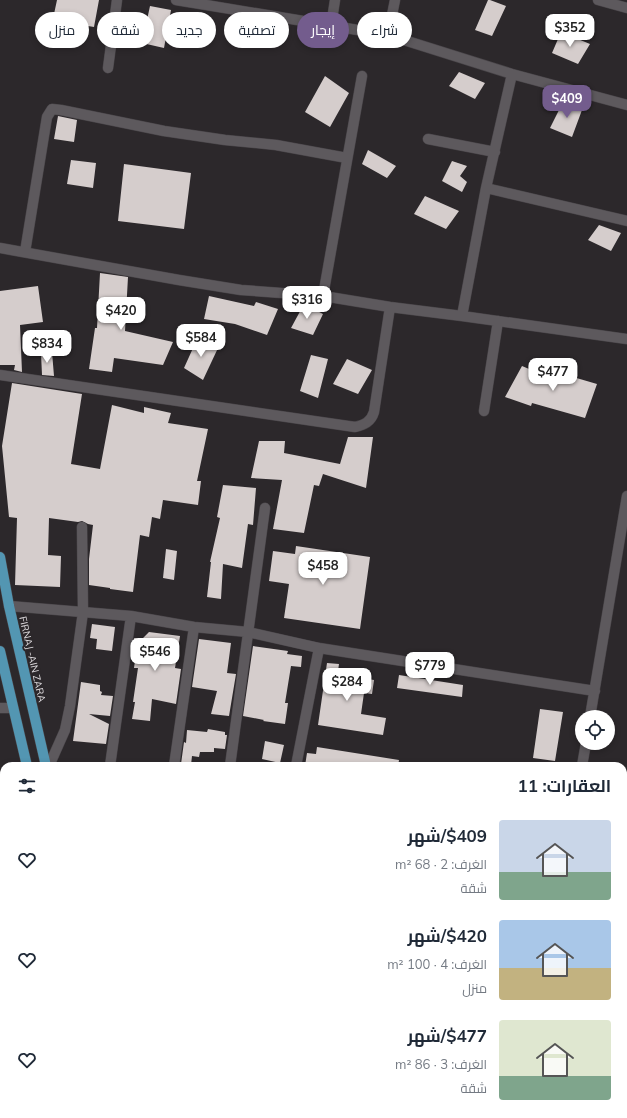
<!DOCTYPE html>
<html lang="ar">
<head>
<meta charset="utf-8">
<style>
  :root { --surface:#fff; --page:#f2f2f3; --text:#1f2937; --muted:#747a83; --accent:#735c8d }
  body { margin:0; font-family:Mulish,Cairo,sans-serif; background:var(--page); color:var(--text); direction:rtl; height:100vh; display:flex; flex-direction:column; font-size:15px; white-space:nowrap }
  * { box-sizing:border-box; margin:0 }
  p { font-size:13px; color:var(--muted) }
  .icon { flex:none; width:22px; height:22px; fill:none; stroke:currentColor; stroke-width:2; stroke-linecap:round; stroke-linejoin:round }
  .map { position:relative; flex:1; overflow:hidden; direction:ltr }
  .sheet { position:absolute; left:0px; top:762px; width:627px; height:356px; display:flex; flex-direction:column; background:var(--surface); border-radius:12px 12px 0 0; box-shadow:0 2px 6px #0003; direction:rtl }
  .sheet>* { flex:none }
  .top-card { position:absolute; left:12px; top:12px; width:400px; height:36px; direction:rtl; display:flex; gap:8px }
  .fabs { position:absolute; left:575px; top:710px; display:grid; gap:8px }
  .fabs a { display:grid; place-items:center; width:40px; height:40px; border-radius:50%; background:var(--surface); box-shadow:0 2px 6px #0003; font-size:20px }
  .price { position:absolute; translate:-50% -34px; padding:0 9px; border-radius:8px; background:#fff; color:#222; font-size:13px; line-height:26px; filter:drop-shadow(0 1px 2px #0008) }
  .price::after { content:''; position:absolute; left:50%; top:24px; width:12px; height:9px; margin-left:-6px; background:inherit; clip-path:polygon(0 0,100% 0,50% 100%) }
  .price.on { background:var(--accent); color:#fff }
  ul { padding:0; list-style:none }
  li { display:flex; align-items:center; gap:12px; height:100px; padding:0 16px }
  li span { display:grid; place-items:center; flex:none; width:112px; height:80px; border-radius:4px; color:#555 }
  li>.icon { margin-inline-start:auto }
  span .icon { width:48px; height:48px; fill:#fffc; stroke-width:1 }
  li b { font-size:17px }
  h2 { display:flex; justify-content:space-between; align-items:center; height:48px; padding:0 16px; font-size:17px }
  .tag { padding:0 14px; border-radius:18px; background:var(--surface); box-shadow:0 2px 6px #0003; font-size:14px; line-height:36px }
  .tag.on { background:var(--accent); color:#fff }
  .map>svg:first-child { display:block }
  .building { fill:#d5cdcc }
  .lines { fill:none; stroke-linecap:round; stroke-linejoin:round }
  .minor-casing { stroke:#494549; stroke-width:11 }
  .major-casing { stroke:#494549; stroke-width:11 }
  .minor { stroke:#5d595d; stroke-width:10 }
  .major { stroke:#5396b2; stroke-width:10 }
  .labels { text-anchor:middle; stroke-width:4; stroke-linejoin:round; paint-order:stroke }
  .street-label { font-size:10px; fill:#dfdcdf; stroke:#2c282b }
</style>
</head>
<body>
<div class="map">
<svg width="627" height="1118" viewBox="0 0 627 1118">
  <rect width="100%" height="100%" fill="#2c282b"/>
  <!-- building -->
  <path class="building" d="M57,0H99L94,27L76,24L77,19L54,14Z
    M488,0H490L506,6L492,36L475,30Z
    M150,6L171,10L164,48L142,43Z
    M561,32L590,44L578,64L552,53Z
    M459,72L485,83L475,99L449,86Z
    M325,76L349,93L330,127L305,112Z
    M564,100L582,110L572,137L550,128Z
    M58,116L77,120L74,142L54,139Z
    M368,150L396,166L387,178L362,164Z
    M71,160L96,163L93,188L67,184Z
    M452,161L467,166L460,176L467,182L462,192L442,181Z
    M124,164L191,173L184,229L118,221Z
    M425,196L459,211L446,229L414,214Z
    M599,225L621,233L611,251L588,240Z
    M100,273L128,277L125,331L173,342L163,365L114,358L112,372L89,369L95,328H97Z
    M38,286L43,322L20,325L22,372L14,370L15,365H0V291Z
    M209,296L254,306L256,302L278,309L267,335L235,324L204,319Z
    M304,304L323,314L313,335L291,328Z
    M198,337L218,348L203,380L184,368Z
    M52,352L54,376L42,375L41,353Z
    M311,355L328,359L318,398L300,391Z
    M347,359L372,370L358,394L333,384Z
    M522,366L553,379L556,372L597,384L585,418L532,403L531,406L505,397Z
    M12,383L82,394L71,464L100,469L112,405L144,413V407L171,413L168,423L208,429L197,481H201L198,505L163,500L160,519L152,517L149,537L140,535L133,592L110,589V588L89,585V559L93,525L88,524L82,521L78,522L49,518L48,555L61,556L60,587L15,585L17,518L9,517L2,446Z
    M348,437H373L366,488L323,474L319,486L314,485L304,533L273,529L282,480L251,478L259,441H285L284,453L340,464Z
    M223,485L256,488L253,525L248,524L242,568L223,564L221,599L207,597L211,562H210L220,518L217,517Z
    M296,546L370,557L360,629L284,618L289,584L269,581L273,551L295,554Z
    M166,549L177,551L174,580L163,578Z
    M92,624L115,627L112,651L96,649L97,639L90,638Z
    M149,632L180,636L175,668L181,669L176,704L152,699L150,721L132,719L135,702H133L138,668H134L136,653H132L134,638L142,639Z
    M199,639L231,643L227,673L236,674L229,716L211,714L217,691L192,687Z
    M253,646L288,651L287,654L302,656L301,667L291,666L285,703H288L285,724L263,721L264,720L243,716Z
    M327,663L339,664L338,671L362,674V678L374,680L372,694L364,693L361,714L386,718L383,735L318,725Z
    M399,675L463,685L462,697L397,688Z
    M81,682L100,685V691L102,692L101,695L113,696L110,716L89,714L109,724L106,744L73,741Z
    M540,709L563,712L555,761L533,758Z
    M208,729L225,732V735H227L225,749L214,748V752H200L199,757L192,756L191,765L181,764L184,742L186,743L187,730L207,732Z
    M265,741L284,745L280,763L262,759Z
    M317,747L399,760L398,766H305L307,753L316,754Z"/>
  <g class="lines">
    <defs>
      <path id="minor" d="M176,0L388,35L512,74L627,105
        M598,0L627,8
        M331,26L335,0
        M388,35L395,0
        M108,68L117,0
        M428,139L495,152
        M486,188L627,221
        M0,248L179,280L241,290L323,296L390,307L462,316L627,339
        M25,252L47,117L52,109L61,110L164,131L225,140L276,145L347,158
        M323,296L362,76
        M462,316L486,188L512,74
        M0,375L355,427C364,425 371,422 374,412L390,307
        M484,411L498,321
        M9,606L131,616L194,627L248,632L319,648L595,691
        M0,708H13
        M590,717L627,496
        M49,766L65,730L70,706L83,612L82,527
        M110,766L131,616
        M174,766L194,627
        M230,766L265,508
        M296,766L319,648
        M582,766L586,743
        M0,928H4
        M623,948H627
        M0,1036H4
        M299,1118L313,1114
        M525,1118V1114"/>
      <path id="major" d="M0,557L9,606L46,766
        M0,651L27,766
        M115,1114L116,1118
        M137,1114L139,1118"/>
    </defs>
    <!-- minor casing -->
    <use href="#minor" class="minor-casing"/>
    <!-- major casing -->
    <use href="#major" class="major-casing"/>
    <!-- minor -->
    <use href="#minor" class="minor"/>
    <!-- major -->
    <use href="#major" class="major"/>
  </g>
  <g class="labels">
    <!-- street labels -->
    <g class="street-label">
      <text transform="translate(33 659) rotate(77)" y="4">FIRNAJ -AIN ZARA</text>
    </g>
  </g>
</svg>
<div class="fabs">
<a><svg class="icon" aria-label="locate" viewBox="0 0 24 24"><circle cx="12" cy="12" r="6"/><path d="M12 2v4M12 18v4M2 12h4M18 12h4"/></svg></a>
</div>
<b class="price" style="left:570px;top:48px">$352</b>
<b class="price on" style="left:567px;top:119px">$409</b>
<b class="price" style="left:307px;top:320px">$316</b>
<b class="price" style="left:121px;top:331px">$420</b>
<b class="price" style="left:201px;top:358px">$584</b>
<b class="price" style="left:47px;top:364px">$834</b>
<b class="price" style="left:553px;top:392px">$477</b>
<b class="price" style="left:323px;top:586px">$458</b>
<b class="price" style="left:155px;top:672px">$546</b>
<b class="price" style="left:430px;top:686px">$779</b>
<b class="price" style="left:347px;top:702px">$284</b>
<div class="top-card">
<a class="tag">شراء</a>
<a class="tag on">إيجار</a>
<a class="tag">تصفية</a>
<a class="tag">جديد</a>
<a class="tag">شقة</a>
<a class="tag">منزل</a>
</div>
<section class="sheet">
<h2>العقارات: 11<svg class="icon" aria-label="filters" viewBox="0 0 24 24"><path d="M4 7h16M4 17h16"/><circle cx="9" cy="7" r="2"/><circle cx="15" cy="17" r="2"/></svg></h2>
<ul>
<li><span style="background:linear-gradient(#c9d6e8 65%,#7fa58c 0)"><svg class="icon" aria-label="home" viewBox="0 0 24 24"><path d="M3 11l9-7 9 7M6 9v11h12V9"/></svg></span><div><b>$409/شهر</b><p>الغرف: 2 · 68 m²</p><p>شقة</p></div><svg class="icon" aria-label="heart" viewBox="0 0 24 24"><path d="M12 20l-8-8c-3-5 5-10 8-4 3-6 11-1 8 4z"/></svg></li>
<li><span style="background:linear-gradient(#a9c7e8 60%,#c2b280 0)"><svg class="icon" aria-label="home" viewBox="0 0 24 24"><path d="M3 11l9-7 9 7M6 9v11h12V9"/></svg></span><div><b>$420/شهر</b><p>الغرف: 4 · 100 m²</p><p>منزل</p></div><svg class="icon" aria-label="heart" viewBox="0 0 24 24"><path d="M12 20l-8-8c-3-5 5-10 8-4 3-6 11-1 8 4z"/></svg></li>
<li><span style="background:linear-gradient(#dfe7d0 70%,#7fa58c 0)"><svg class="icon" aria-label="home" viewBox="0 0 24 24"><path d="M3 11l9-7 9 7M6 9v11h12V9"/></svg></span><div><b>$477/شهر</b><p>الغرف: 3 · 86 m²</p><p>شقة</p></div><svg class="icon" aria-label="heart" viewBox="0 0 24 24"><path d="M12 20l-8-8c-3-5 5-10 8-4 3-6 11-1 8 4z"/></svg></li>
</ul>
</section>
</div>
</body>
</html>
